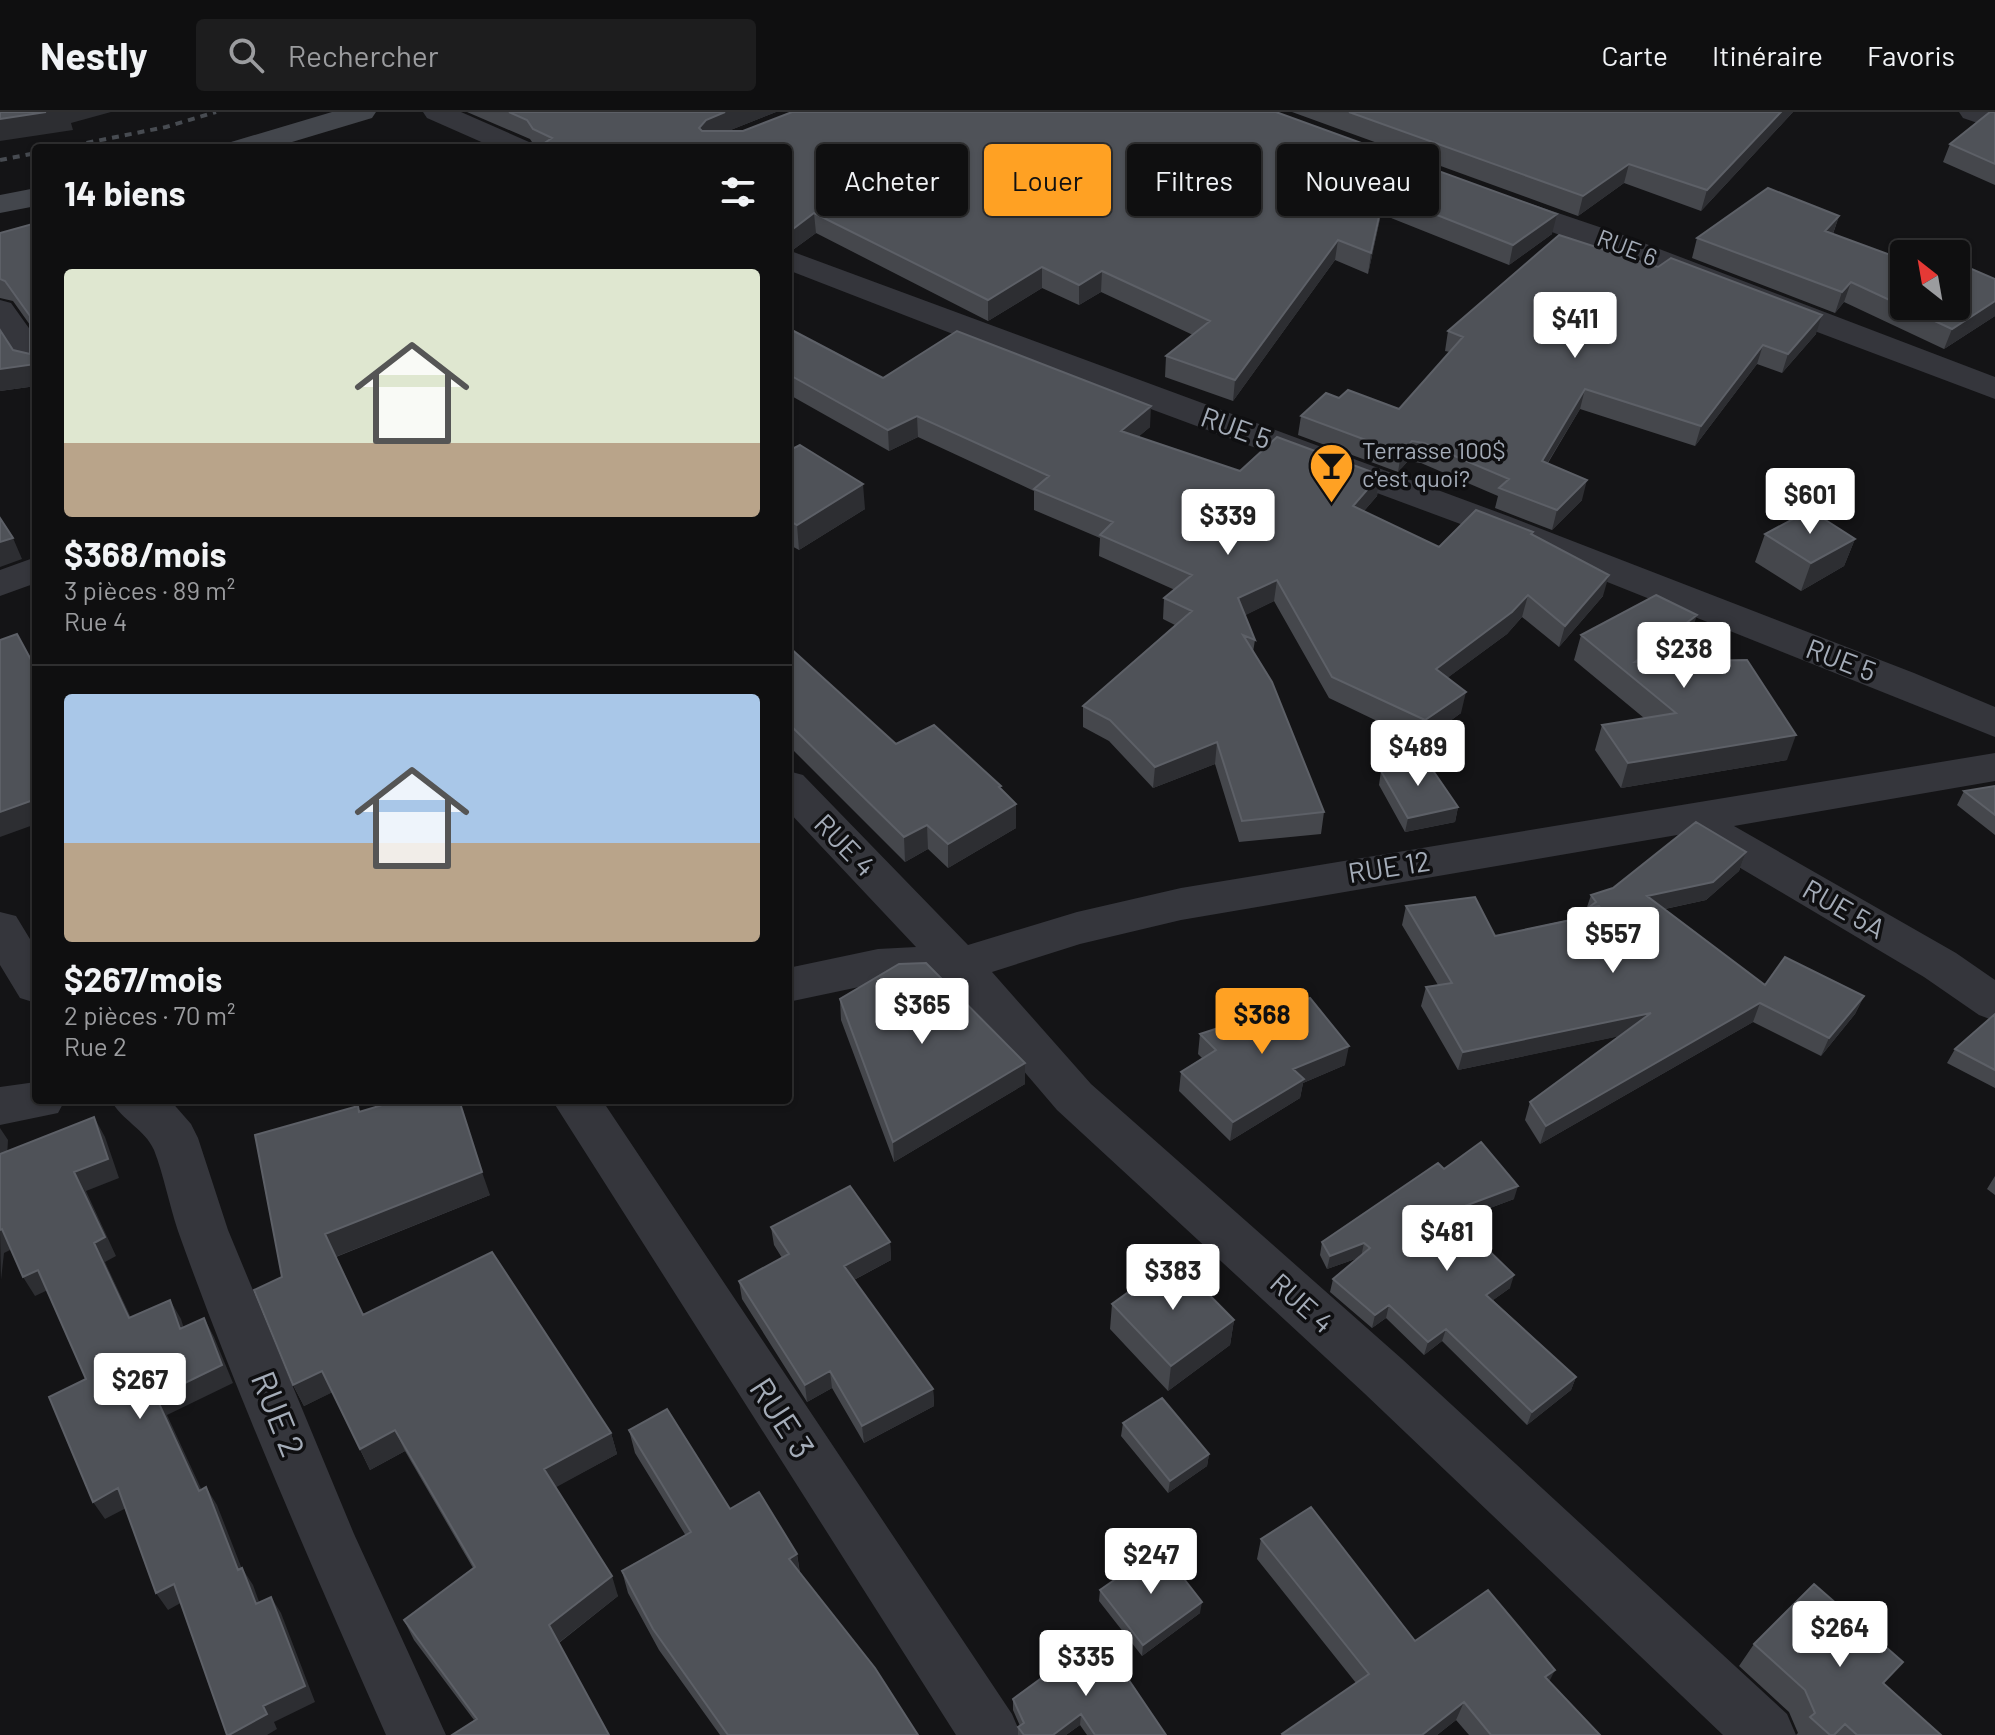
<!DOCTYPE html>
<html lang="fr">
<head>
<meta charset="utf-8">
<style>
  :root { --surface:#0f0f10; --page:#1d1d1e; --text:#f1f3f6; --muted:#9b9c9f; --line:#2f2f30; --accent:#ffa123 }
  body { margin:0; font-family:Barlow,sans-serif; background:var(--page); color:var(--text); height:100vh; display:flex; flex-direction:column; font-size:30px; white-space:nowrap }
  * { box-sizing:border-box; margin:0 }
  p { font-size:26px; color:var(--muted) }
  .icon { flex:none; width:44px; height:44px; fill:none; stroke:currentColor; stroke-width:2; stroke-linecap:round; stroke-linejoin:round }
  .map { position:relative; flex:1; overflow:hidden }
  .panel { position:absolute; left:32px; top:32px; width:760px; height:960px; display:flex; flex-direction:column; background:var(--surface); border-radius:8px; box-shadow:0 2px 6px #0004,0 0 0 2px var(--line) }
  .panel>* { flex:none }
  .banner { position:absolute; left:816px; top:32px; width:760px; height:72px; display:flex; gap:16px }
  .needle { width:52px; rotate:329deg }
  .fabs { position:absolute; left:1890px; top:128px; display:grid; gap:16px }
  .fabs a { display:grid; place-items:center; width:80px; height:80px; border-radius:8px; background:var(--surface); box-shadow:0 2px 6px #0004,0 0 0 2px var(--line); font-size:40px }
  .price { position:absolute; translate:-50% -68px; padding:0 18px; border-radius:8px; background:#fff; color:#222; font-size:26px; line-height:52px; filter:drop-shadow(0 2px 4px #0008) }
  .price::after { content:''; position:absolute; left:50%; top:48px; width:24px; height:18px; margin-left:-12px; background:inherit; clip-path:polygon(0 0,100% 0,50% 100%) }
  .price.active { background:var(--accent); color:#111 }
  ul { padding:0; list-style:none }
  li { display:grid; align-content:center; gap:16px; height:424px; padding:0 32px }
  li+li { border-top:2px solid var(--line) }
  li span { display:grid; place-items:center; height:248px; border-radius:8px; color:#555 }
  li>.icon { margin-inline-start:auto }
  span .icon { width:144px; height:144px; fill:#fffc; stroke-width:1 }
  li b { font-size:34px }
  h2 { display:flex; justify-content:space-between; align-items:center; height:96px; padding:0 32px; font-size:34px }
  .chip { padding:0 28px; border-radius:8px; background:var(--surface); box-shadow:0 2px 6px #0004,0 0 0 2px var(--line); font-size:28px; line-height:72px }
  .chip.active { background:var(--accent); color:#111 }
  header { display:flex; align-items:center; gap:48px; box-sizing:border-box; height:112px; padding:0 40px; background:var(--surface); border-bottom:2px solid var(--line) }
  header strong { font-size:38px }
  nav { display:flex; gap:44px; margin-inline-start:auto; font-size:28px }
  .search { width:560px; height:72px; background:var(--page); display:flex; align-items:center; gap:20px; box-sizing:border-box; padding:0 28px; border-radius:8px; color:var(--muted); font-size:30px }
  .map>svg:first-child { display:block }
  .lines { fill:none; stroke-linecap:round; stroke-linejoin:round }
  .street { fill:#35363c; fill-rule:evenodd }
  .secondary { fill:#43464c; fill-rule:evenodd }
  .rail { stroke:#474b51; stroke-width:4; stroke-dasharray:7 6; stroke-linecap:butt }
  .wall { fill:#45474c }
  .shaded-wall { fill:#2d2e32 }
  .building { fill:#4f5258; stroke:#5d6067; stroke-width:2 }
  .labels { text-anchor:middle; stroke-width:7; stroke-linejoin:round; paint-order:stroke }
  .far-street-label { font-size:24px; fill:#a4acb8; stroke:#0f0f11 }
  .far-poi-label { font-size:24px; fill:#a4acb8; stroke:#0f0f11; text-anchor:start }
  .street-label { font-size:28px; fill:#a4acb8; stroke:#0f0f11 }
  .near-street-label { font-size:34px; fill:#a4acb8; stroke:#0f0f11 }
</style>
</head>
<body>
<header>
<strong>Nestly</strong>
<div class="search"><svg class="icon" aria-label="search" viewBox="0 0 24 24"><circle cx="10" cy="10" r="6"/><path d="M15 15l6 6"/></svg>Rechercher</div>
<nav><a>Carte</a><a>Itinéraire</a><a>Favoris</a></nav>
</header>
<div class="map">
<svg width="1995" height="1623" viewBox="0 0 1995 1623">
  <rect width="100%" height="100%" fill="#141416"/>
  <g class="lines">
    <!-- street -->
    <path class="street" d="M423,0H461L529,30L534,36H495L427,6Z
      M1959,0H1995V17L1963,6Z
      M1499,81L1620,122L1995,265V287L1488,96L1484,90L1488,84Z
      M788,138L1508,404L1914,561L1995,595V625L1482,420L1043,257L788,158Z
      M0,188L11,191L36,226V260L24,257L0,222Z
      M36,445V471L0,484V458Z
      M1995,641V669L1734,714L1956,841L1995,868V909L1979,903L1924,865L1683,722L1181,808L1080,832L992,860L1091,972L1402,1247L1787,1602L1796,1623H1723L1364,1281L1057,998L946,868L878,871L788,890V856L878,837L916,835L788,699V659L803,663L968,833L1077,800L1181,776Z
      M0,800L16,804L36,837V891L20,886L0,853Z
      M36,970V988H65L58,1001L0,1013V975Z
      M111,988H170L191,1012L198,1026L228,1118L354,1422L446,1623H386C313,1457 239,1290 178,1119C169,1092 164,1064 154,1038C145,1017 121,1008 111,988Z
      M552,988H602L1012,1602L1021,1623H956Z"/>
    <!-- secondary -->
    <path class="secondary" d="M332,0H376L372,6L272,36H226L231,30Z
      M36,76V94L0,101V83Z"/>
    <!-- rail -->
    <path class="rail" d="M61,36L166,15L216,0
      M0,48L36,41"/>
  </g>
  <!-- wall -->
  <path class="wall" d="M467,0H776L728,19L1276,0L1552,122L1509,153L1381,102L1368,162L1335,148L1233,289L1165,265L1166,244L1193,223L1101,180L1079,193L1042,176L988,209L816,121L794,137L788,136V36H536L530,27Z
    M1292,0H1793L1701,99L1624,71L1578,104Z
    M1995,0V73L1943,50L1950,32Z
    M1839,104L1833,122L1904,194L1995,167V204L1944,237L1844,190L1835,201L1692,146L1697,126Z
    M36,111V274L0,279V218L13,238L30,242V213L13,189L0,186V121Z
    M788,216L883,266L1150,315L1138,325L1240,359L1380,363L1377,384L1364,399L1439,435L1533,420L1532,423L1603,484L1559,535L1522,505L1507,522L1447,566L1461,601L1421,630L1329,586L1274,489L1245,503L1255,528L1253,540L1324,700L1321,722L1239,730L1215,652L1153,676L1109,629L1083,615V594L1175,513L1163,507L1164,486L1175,478L1099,444L1100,426L1034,398V379L918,325L889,339L788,282Z
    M1448,219L1816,222L1782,261L1757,252L1695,334L1580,297L1548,351L1582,388L1552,418L1495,396L1498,384L1421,351L1408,349L1398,360L1298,323L1301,304L1339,286L1399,297L1450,240L1445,239Z
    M788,339L865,397L799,438L788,432Z
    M1765,422L1855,427L1844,454L1801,479L1755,450Z
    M1581,523L1689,528L1660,550L1787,648L1621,676L1595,638L1602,613L1644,606L1574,548Z
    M788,534L896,632L1001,674V677L1016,716L948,756L928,737L905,750L788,633Z
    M1381,659L1458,695L1455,710L1405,720L1379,673Z
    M1995,674V723L1957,693L1964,679Z
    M1746,740L1739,759L1706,788L1665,797L1765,873L1864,884L1855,902L1821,944L1753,910L1540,1032L1525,1008L1530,990L1619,924L1458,958L1421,894L1426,875L1438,873L1402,813L1406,794L1495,824L1585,804V801L1591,783Z
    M840,887L1025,972L894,1050L841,908Z
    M1995,902V976L1947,951L1955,937Z
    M1200,922L1345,953L1303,971L1300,986L1230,1029L1179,979L1181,960L1202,946L1198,942Z
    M360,1000L490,1083L336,1145L363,1203L611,1321L617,1342L555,1375L618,1484L559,1531L474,1608L414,1528L404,1508L473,1456L405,1339L370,1358L332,1280L304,1294L293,1273L282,1165Z
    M1444,1057L1514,1087L1458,1108L1510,1176L1493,1188L1576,1265L1571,1278L1527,1313L1442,1229L1424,1243L1386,1206L1372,1216L1330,1180L1333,1167L1358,1146L1327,1157L1320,1143L1322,1130Z
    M1995,1064V1083L1987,1077Z
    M771,1115L890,1130L891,1148L854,1168L933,1277L934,1294L864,1331L832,1276L807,1290L742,1187L739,1169L782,1146L774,1133Z
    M1112,1192L1234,1208L1230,1233L1168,1279L1110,1217Z
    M1123,1311L1209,1342L1207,1354L1168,1381L1121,1324Z
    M629,1318L730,1397L797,1442L800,1461L918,1623H720L659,1538L628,1481L622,1459L686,1424L635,1341Z
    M1261,1427L1415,1529L1549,1570L1600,1623H1469L1456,1608L1437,1623H1281L1356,1571L1257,1447Z
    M1100,1478L1200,1501L1142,1544L1099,1489Z
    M1099,1524L1166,1623H1087L1080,1613L1066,1623H1018V1615L1020,1614L1013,1598V1587Z
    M1754,1532L1884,1572L1941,1623H1796L1798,1621L1789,1600L1739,1554Z"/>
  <!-- shaded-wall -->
  <path class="shaded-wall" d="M46,0H111L71,11L73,18L0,29V7Z
    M725,0H776L708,27L699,16L706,8Z
    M1781,0H1793L1701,99L1707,78Z
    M1629,52L1624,71L1578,104L1583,84Z
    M1384,82L1381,102L1368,162L1371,141Z
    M814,101L816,121L794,137L793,117Z
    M1557,102L1552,122L1509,153L1513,133Z
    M1839,104L1832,124L1825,119Z
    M1338,128L1335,148L1233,289L1235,268Z
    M1042,155V176L988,209V188Z
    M1102,159L1101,180L1079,193V173Z
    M1851,170L1844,190L1835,201L1842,180Z
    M1995,189V204L1944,237L1952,217Z
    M1822,203L1816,222L1782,261L1788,242Z
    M1763,233L1757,252L1695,334L1701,314Z
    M36,252V274L0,279V257Z
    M1585,277L1580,297L1537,368L1542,349Z
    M1151,294L1150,315L1120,340L1121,319Z
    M917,304L918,325L889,339L888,318Z
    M1412,329L1408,349L1398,360L1401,341Z
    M1380,363L1377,384L1350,415L1353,394Z
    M1587,368L1582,388L1552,418L1557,398Z
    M863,372L865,397L799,438L797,413Z
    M13,426L22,447L0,455V430Z
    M1855,427L1844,454L1801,479L1811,451Z
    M1609,463L1603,484L1559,535L1565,514Z
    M1277,468L1274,489L1236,508L1238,486Z
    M1528,483L1522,505L1507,522L1431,578L1436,557Z
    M1697,503L1689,528L1636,569L1635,550Z
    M1466,580L1461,601L1421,630L1425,608Z
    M1796,623L1787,648L1621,676L1628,651Z
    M1217,630L1215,652L1153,676L1155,655Z
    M36,687V712L0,725V700Z
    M1016,692V716L948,756V732Z
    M1458,695L1455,710L1405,720L1408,706Z
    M927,713L928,737L905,750L904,725Z
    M1746,740L1739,759L1706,788L1641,802L1647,784Z
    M1599,794L1593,812L1582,815L1588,796Z
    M1864,884L1855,902L1821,944L1829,926Z
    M1760,891L1753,910L1540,1032L1546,1014Z
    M1651,901L1644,919L1458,958L1463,940Z
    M1349,934L1345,953L1303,971L1300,986L1230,1029L1233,1010L1293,957Z
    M1025,951V972L894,1050L893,1030Z
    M94,1005L105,1025L119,1066L86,1079L116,1144L105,1150L140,1225L129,1206L94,1131L74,1060Z
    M0,1016L8,1028L6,1064L0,1054Z
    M482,1060L490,1083L335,1145L325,1122Z
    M1518,1074L1514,1087L1445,1113L1449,1100Z
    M2,1117L14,1136L4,1141L1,1168L0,1118Z
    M890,1130L891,1148L846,1172L844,1154Z
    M1364,1131L1361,1145L1327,1157L1330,1144Z
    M38,1158L50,1177L35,1184L23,1165Z
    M1514,1163L1510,1176L1482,1196L1486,1183Z
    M170,1188L181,1207L190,1236L180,1217Z
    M1389,1193L1386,1206L1372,1216L1375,1203Z
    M204,1206L214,1225L233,1271L167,1303L210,1396L199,1379L156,1285Z
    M1234,1208L1230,1233L1168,1279L1171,1254Z
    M1446,1217L1442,1229L1424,1243L1428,1230Z
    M322,1259L333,1280L304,1294L293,1273Z
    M830,1259L832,1276L807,1290L805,1273Z
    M1576,1265L1571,1278L1527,1313L1532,1300Z
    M933,1277L934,1294L864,1331L862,1314Z
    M395,1318L405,1339L370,1358L360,1337Z
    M611,1321L617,1342L551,1378L544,1357Z
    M1209,1342L1207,1354L1168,1381L1170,1369Z
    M206,1375L217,1393L249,1475L238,1458Z
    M118,1376L130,1394L105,1407L93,1390Z
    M797,1442L800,1464L789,1447Z
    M242,1456L253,1473L266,1509L256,1492Z
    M612,1464L618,1484L557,1532L549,1513Z
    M174,1472L186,1488L168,1498L156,1481Z
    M271,1485L281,1501L315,1590L274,1610L277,1617L267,1623H229L263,1594Z
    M1202,1490L1200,1501L1142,1544L1143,1533Z
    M1555,1558L1546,1576L1545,1565Z
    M1464,1590L1456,1608L1437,1623H1422Z
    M1081,1602L1080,1613L1066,1623H1053Z"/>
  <!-- building -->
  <path class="building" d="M0,0H46L0,7Z
    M509,0H725L706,8L699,16L702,19H743L792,0H1276L1557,102L1513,133L1384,82L1371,141L1338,128L1235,268L1166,244L1210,209L1102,159L1079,173L1042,155L988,188L814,101L793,117L788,116V36H537L552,26L533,17L527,8Z
    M1349,0H1781L1707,78L1629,52L1583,84Z
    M1990,0H1995V52L1950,32Z
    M1768,76L1839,104L1825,119L1904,148V194H1956V152L1958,151L1995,167V189L1952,217L1851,170L1842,180L1697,126Z
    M36,111V252L0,257V218L13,238L30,242V204L5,169L0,167V121Z
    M1559,123L1658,155L1671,146L1822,203L1788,242L1763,233L1701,314L1585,277L1542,349L1587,368L1557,398L1499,376L1509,367L1424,331L1412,329L1401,341L1301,304L1326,281L1339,286L1348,278L1399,297L1463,225L1448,219Z
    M788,216L883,266L957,219L1151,294L1121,319L1240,359L1277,325L1380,363L1353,394L1439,435L1476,398L1533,420L1531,422L1609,463L1565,514L1528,483L1512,500L1436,557L1466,580L1425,608L1332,565L1277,468L1238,486L1255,528L1243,523L1272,570L1324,700L1242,709L1217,630L1155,655L1110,608L1083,594L1192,499L1164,486L1192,463L1100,423L1113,410L1034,377L1049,364L917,304L888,318L788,262Z
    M800,333L863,372L797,413L788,408V339Z
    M1810,398L1855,427L1811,451L1765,422Z
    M0,406L13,426L0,430Z
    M1656,483L1697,503L1635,550L1747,548L1796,623L1628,651L1602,613L1676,601L1581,523Z
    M17,522L36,557V687L0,700V528Z
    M788,534L896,632L934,613L1001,674L999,675L1016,692L948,732L927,713L904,725L788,611Z
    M1423,644L1458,695L1408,706L1381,659Z
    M1995,674V703L1964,679Z
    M1696,710L1746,740L1713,770L1647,784L1765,873L1785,845L1864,884L1829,926L1760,891L1546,1014L1530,990L1651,901L1463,940L1426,875L1452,871L1406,794L1475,785L1495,824L1604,801L1599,794L1588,796L1596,790L1591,783L1613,776Z
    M926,851L1025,951L893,1030L840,887L899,852Z
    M1310,886L1349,934L1293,957L1304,967L1233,1010L1181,960L1216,938L1200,922Z
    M1995,902V958L1955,937Z
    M399,988H459L482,1060L325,1122L363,1203L492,1140L611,1321L544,1357L612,1464L549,1513L609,1623H452L477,1607L404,1508L475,1455L395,1318L360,1337L322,1259L293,1273L254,1178L282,1165L255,1023L358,994L359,1000Z
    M94,1005L108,1047L74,1060L105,1125L94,1131L129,1206L170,1188L180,1217L204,1206L222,1253L156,1285L199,1379L206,1375L238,1458L242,1456L256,1492L271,1485L305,1574L263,1594L267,1602L229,1623H227L174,1472L156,1481L118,1376L93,1390L49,1285L86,1267L38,1158L23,1165L2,1117L0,1118V1042Z
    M1481,1030L1518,1074L1449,1100L1514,1163L1486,1183L1576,1265L1532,1300L1446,1217L1428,1230L1389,1193L1375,1203L1333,1167L1370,1136L1364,1131L1330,1144L1322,1130L1438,1051L1444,1057Z
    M850,1074L890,1130L844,1154L933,1277L862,1314L830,1259L805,1273L739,1169L789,1142L771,1115Z
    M1174,1147L1234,1208L1171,1254L1112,1192Z
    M1162,1286L1209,1342L1170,1369L1123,1311Z
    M667,1297L730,1397L759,1380L797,1442L789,1447L875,1556L918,1623H728L653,1517L622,1459L691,1420L629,1318Z
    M1311,1395L1415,1529L1488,1478L1555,1558L1545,1565L1600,1623H1491L1464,1590L1422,1623H1283L1282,1622L1369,1562L1261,1427Z
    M1160,1436L1202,1490L1143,1533L1100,1478Z
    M1814,1472L1903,1550L1883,1571L1941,1623H1857L1845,1612L1834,1623H1830L1810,1605L1815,1601L1805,1578L1754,1532Z
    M1099,1524L1166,1623H1095L1081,1602L1053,1623H1024L1018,1615L1024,1611L1013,1587Z"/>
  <!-- icons -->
  <defs>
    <symbol id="bar-pin" viewBox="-11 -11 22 30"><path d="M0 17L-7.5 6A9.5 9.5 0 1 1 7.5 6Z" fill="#ffa123" stroke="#0f0f11"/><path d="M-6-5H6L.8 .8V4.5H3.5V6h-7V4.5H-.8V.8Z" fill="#111"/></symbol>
  </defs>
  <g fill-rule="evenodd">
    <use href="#bar-pin" x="1306" y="328" width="51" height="69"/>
  </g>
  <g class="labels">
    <!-- far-street labels -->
    <g class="far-street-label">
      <text transform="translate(1627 136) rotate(21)" y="8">RUE 6</text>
    </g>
    <!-- far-poi labels -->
    <g class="far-poi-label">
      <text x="1362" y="347">Terrasse 100$<tspan x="1362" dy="28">c'est quoi?</tspan></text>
    </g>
    <!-- street labels -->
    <g class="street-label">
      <text transform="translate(1236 316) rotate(20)" y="10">RUE 5</text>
      <text transform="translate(1841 548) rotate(21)" y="10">RUE 5</text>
      <text transform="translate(845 733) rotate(46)" y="10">RUE 4</text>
      <text transform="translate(1389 755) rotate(-9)" y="10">RUE 12</text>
      <text transform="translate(1844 797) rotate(30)" y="10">RUE 5A</text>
      <text transform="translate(1302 1191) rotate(42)" y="10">RUE 4</text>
    </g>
    <!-- near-street labels -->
    <g class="near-street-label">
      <text transform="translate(278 1302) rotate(68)" y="12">RUE 2</text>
      <text transform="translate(782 1306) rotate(57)" y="12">RUE 3</text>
    </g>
  </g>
</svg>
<div class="fabs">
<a><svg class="needle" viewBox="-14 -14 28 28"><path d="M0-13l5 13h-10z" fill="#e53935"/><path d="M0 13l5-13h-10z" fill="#9b9c9f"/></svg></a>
</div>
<b class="price" style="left:1575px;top:248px">$411</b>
<b class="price" style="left:1810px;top:424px">$601</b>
<b class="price" style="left:1228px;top:445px">$339</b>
<b class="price" style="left:1684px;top:578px">$238</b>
<b class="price" style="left:1418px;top:676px">$489</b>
<b class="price" style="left:1613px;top:863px">$557</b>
<b class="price" style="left:922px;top:934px">$365</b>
<b class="price active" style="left:1262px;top:944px">$368</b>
<b class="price" style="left:1447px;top:1161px">$481</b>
<b class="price" style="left:1173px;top:1200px">$383</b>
<b class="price" style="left:140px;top:1309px">$267</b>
<b class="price" style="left:1151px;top:1484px">$247</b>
<b class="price" style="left:1840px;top:1557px">$264</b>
<b class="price" style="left:1086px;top:1586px">$335</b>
<div class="banner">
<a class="chip">Acheter</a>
<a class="chip active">Louer</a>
<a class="chip">Filtres</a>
<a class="chip">Nouveau</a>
</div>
<section class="panel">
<h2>14 biens<svg class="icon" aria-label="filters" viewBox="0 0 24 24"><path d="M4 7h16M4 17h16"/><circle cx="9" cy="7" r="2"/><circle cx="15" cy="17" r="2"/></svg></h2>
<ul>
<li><span style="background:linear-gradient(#dfe7d0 70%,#b9a48a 0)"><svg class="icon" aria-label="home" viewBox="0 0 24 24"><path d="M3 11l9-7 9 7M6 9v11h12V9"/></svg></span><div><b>$368/mois</b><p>3 pièces · 89 m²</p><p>Rue 4</p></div></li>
<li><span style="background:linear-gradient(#a9c7e8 60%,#b9a48a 0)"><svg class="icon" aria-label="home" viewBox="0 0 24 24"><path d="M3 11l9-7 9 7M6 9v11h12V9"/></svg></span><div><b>$267/mois</b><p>2 pièces · 70 m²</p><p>Rue 2</p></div></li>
</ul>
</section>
</div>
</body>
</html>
